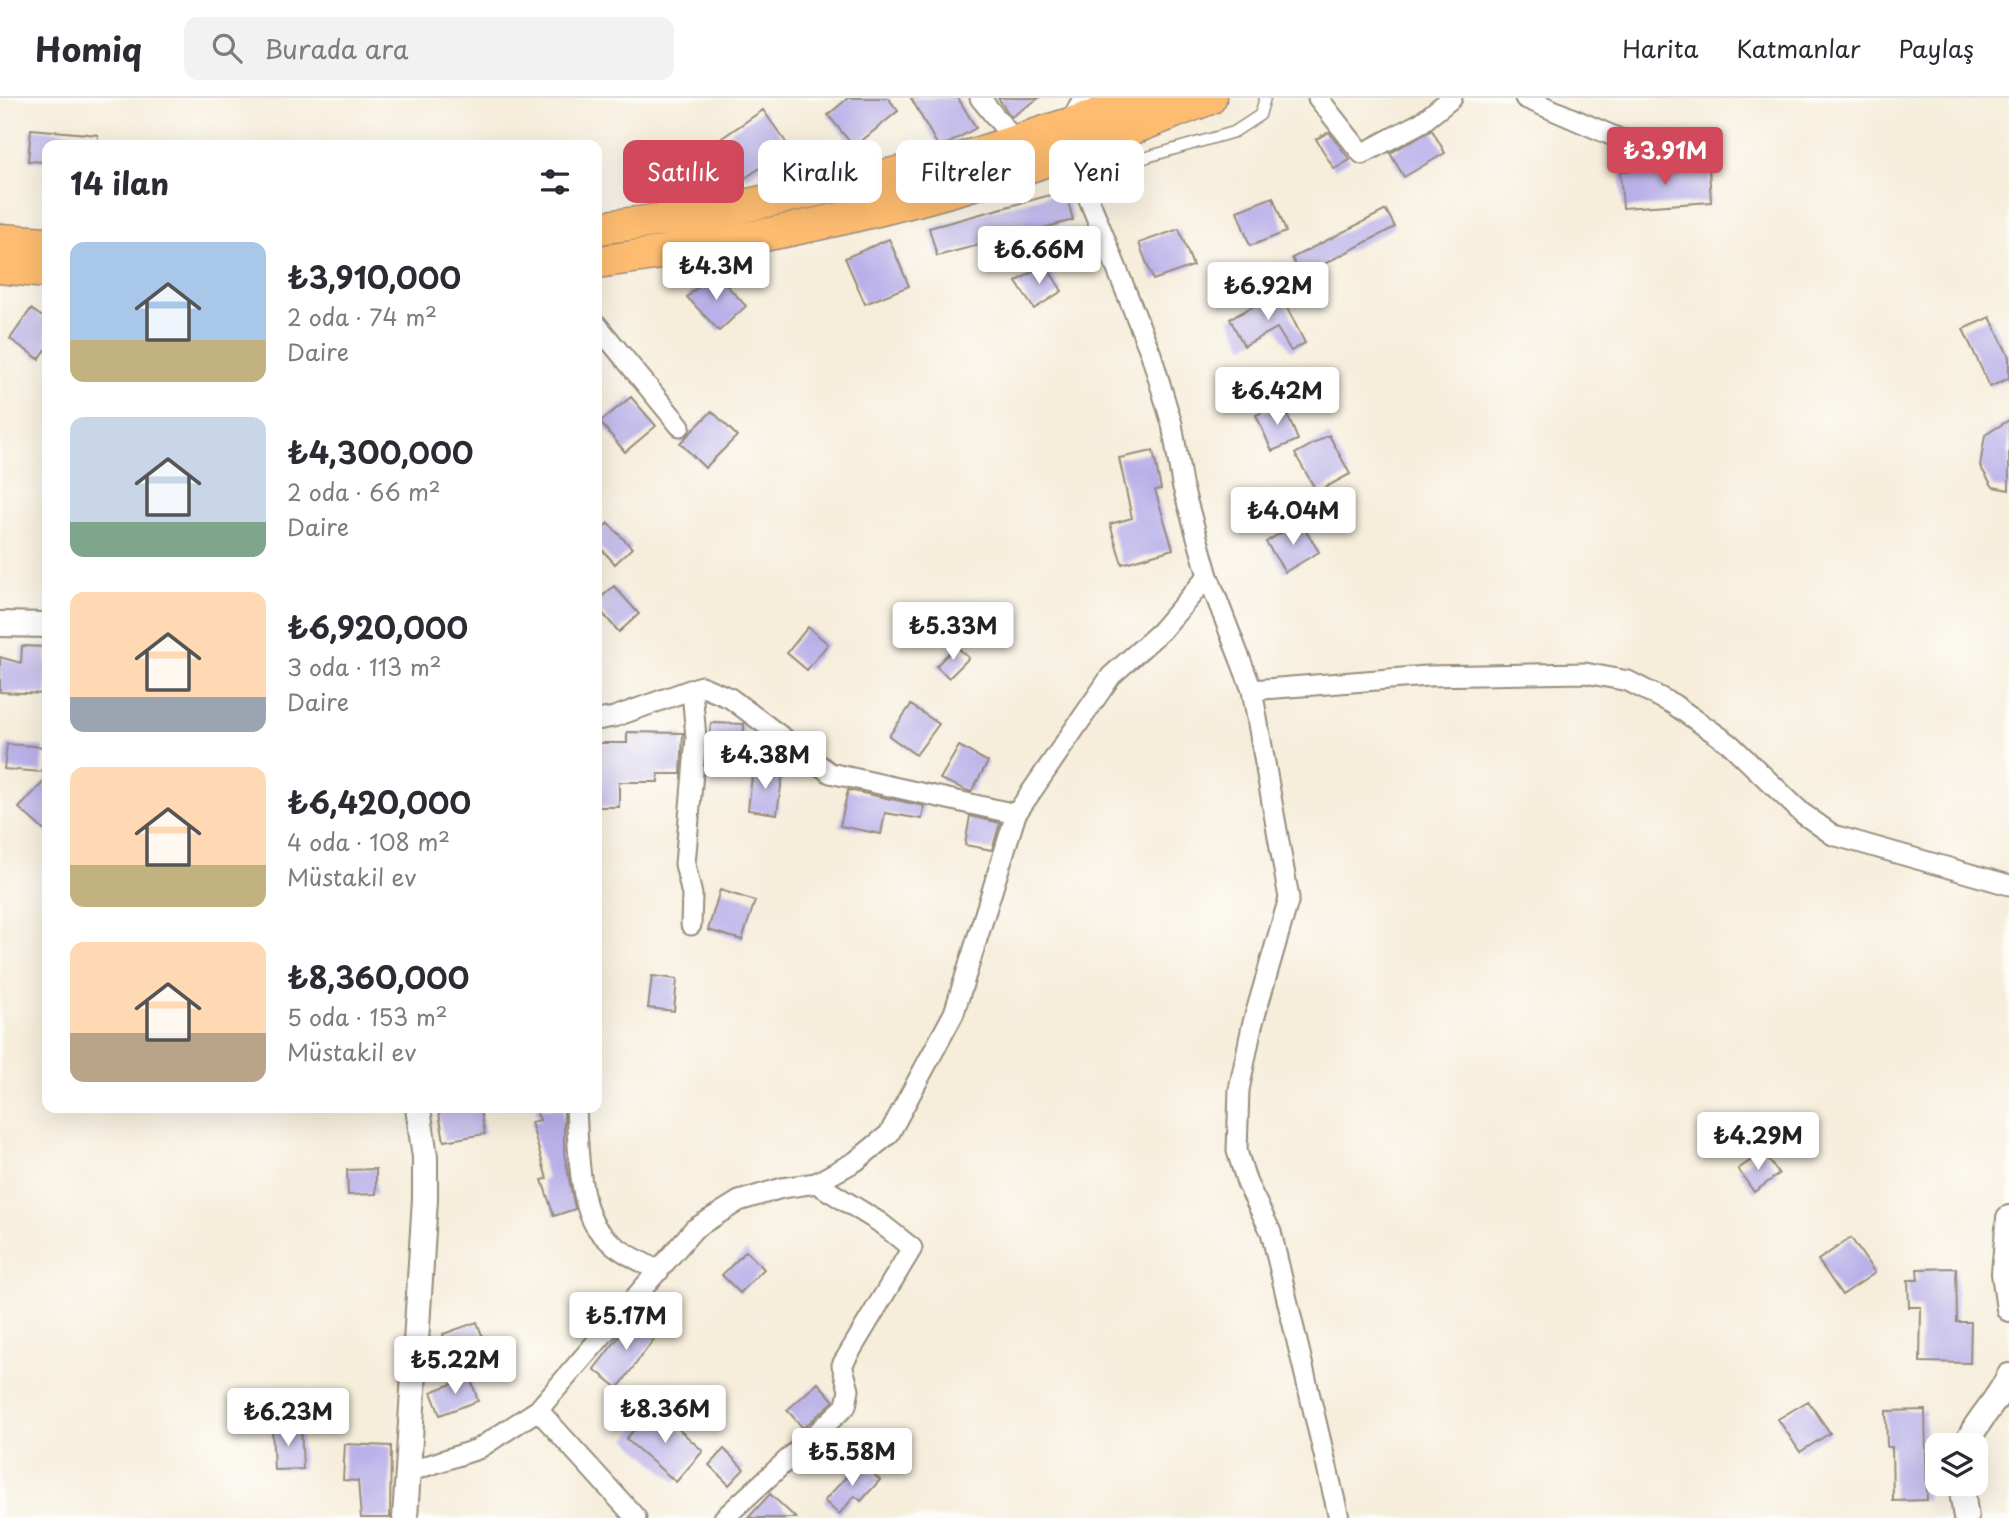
<!DOCTYPE html>
<html lang="tr">
<head>
<meta charset="utf-8">
<style>
  :root { --surface:#fff; --page:#f2f2f3; --text:#2b2b33; --muted:#7c7c81; --line:#e1e1e2; --accent:#d1495b }
  body { margin:0; font-family:"Playpen Sans",sans-serif; background:var(--page); color:var(--text); height:100vh; display:flex; flex-direction:column; font-size:26px; white-space:nowrap }
  * { box-sizing:border-box; margin:0 }
  p { font-size:23px; color:var(--muted) }
  .icon { flex:none; width:38px; height:38px; fill:none; stroke:currentColor; stroke-width:2; stroke-linecap:round; stroke-linejoin:round }
  .map { position:relative; flex:1; overflow:hidden }
  .details { position:absolute; left:42px; top:42px; width:560px; height:973px; display:flex; flex-direction:column; background:var(--surface); border-radius:14px; box-shadow:0 7px 28px #0002 }
  .details>* { flex:none }
  .top-card { position:absolute; left:623px; top:42px; width:665px; height:63px; display:flex; gap:14px }
  .fabs { position:absolute; left:1925px; top:1335px; display:grid; gap:14px }
  .fabs a { display:grid; place-items:center; width:63px; height:63px; border-radius:14px; background:var(--surface); box-shadow:0 7px 28px #0002; font-size:35px }
  .price { position:absolute; translate:-50% -60px; padding:0 16px; border-radius:7px; background:#fff; color:#222; font-size:23px; line-height:46px; filter:drop-shadow(0 2px 4px #0008) }
  .price::after { content:''; position:absolute; left:50%; top:42px; width:21px; height:16px; margin-left:-10px; background:inherit; clip-path:polygon(0 0,100% 0,50% 100%) }
  .price.selected { background:var(--accent); color:#fff }
  ul { padding:0; list-style:none }
  li { display:flex; align-items:center; gap:21px; height:175px; padding:0 28px }
  li span { display:grid; place-items:center; flex:none; width:196px; height:140px; border-radius:14px; color:#555 }
  li>.icon { margin-inline-start:auto }
  span .icon { width:84px; height:84px; fill:#fffc; stroke-width:1 }
  li b { font-size:30px }
  h2 { display:flex; justify-content:space-between; align-items:center; height:84px; padding:0 28px; font-size:30px }
  .pill { padding:0 24px; border-radius:14px; background:var(--surface); box-shadow:0 7px 28px #0002; font-size:24px; line-height:63px }
  .pill.selected { background:var(--accent); color:#fff }
  header { display:flex; align-items:center; gap:42px; box-sizing:border-box; height:98px; padding:0 35px; background:var(--surface); border-bottom:2px solid var(--line) }
  header strong { font-size:33px }
  nav { display:flex; gap:38px; margin-inline-start:auto; font-size:24px }
  .search { width:490px; height:63px; background:var(--page); display:flex; align-items:center; gap:18px; box-sizing:border-box; padding:0 24px; border-radius:14px; color:var(--muted); font-size:26px }
  .map>svg:first-child { display:block }
  .building { fill:#b9b0e9 }
  .lines { fill:none; stroke-linecap:round; stroke-linejoin:round }
  .service-casing { stroke:#988c7c; stroke-width:13 }
  .minor-casing { stroke:#988c7c; stroke-width:23 }
  .tertiary-casing { stroke:#988c7c; stroke-width:28 }
  .trunk-casing { stroke:#988c7c; stroke-width:35 }
  .service { stroke:#fff; stroke-width:10 }
  .minor { stroke:#fff; stroke-width:19 }
  .tertiary { stroke:#fff; stroke-width:24 }
  .trunk { stroke:#fdbc6f; stroke-width:32 }
</style>
</head>
<body>
<header>
<strong>Homiq</strong>
<div class="search"><svg class="icon" aria-label="search" viewBox="0 0 24 24"><circle cx="10" cy="10" r="6"/><path d="M15 15l6 6"/></svg>Burada ara</div>
<nav><a>Harita</a><a>Katmanlar</a><a>Paylaş</a></nav>
</header>
<div class="map">
<svg width="2009" height="1420" viewBox="0 0 2009 1420">
  <rect width="100%" height="100%" fill="#fdfcf7"/>
  <filter id="ink" filterUnits="userSpaceOnUse"><feTurbulence type="fractalNoise" baseFrequency=".0143" numOctaves="2"/><feDisplacementMap in="SourceGraphic" scale="14" xChannelSelector="R" yChannelSelector="G"/><feConvolveMatrix kernelMatrix="1 2 1 2 8 2 1 2 1" color-interpolation-filters="sRGB"/></filter>
  <filter id="wash" filterUnits="userSpaceOnUse"><feTurbulence type="fractalNoise" baseFrequency=".00686" numOctaves="4" result="noise"/><feDisplacementMap in="SourceGraphic" scale="28" xChannelSelector="R" yChannelSelector="G"/><feGaussianBlur stdDeviation="1.57" result="paint"/><feColorMatrix in="noise" values="0 0 0 0 0 0 0 0 0 0 0 0 0 0 0 0 0 1.4 0 .05"/><feComposite in="paint" operator="in"/></filter>
  <g filter="url(#wash)">
    <rect width="100%" height="100%" fill="#f6edda"/>
    <g id="blocks">
      <!-- building -->
      <path class="building" d="M848,0H888L898,13L854,49L828,17Z
        M911,0H958L976,30L949,45L938,48Z
        M998,0H1039L1011,19Z
        M763,12L790,50L745,80L719,42Z
        M31,31L98,37L97,47H47V64L28,63Z
        M1432,32L1445,55L1404,79L1390,55Z
        M1329,34L1350,62L1334,71L1316,41Z
        M1709,69L1711,104L1623,110L1620,73Z
        M1065,93L1073,122L937,158L929,130Z
        M1273,99L1286,134L1250,148L1237,113Z
        M1386,112L1395,129L1301,178L1292,160Z
        M1179,131L1193,168L1153,182L1139,145Z
        M889,141L909,188L865,206L845,160Z
        M1045,166L1062,193L1034,211L1016,184Z
        M714,174L746,208L719,233L687,199Z
        M1279,194L1305,245L1291,253L1277,230L1244,248L1230,221Z
        M31,211L47,222V250L39,261L10,241Z
        M1990,219L2009,259V280L1990,289L1963,231Z
        M631,299L656,328L625,354L600,324Z
        M1283,306L1298,342L1272,353L1256,317Z
        M712,313L737,338L705,370L680,345Z
        M2009,322V392L1993,389L1980,368L1985,337Z
        M1329,337L1350,376L1317,394L1295,356Z
        M1153,353L1161,391L1155,392L1173,451L1122,466L1110,426L1132,420L1119,360Z
        M1300,423L1319,454L1285,474L1266,444Z
        M608,425L632,450L615,466L597,446V436Z
        M614,488L639,516L619,534L597,509V503Z
        M808,529L828,546L807,572L787,555Z
        M22,548L47,549V596L0,594V559L21,565Z
        M956,548L969,560L949,580L936,568Z
        M911,607L939,626L916,657L889,638Z
        M711,625L744,626L743,667L706,666Z
        M627,634L683,635L681,676H658V684H619V709H597V645H627Z
        M7,646L44,649L42,674L4,671Z
        M959,648L988,664L971,694L940,681Z
        M753,670L783,674L777,716L748,712Z
        M47,680V735L19,710Z
        M848,692L924,708L922,721L885,715L881,736L840,728Z
        M970,718L1000,725L992,752L965,747Z
        M720,792L755,803L742,842L708,832Z
        M652,878L677,881L674,913L648,910Z
        M438,1010H480L485,1036L444,1043Z
        M535,1010H564V1055L575,1111L554,1118L542,1082L547,1081L531,1024L540,1022Z
        M1763,1054L1779,1076L1754,1094L1738,1071Z
        M376,1071V1096L348,1097L347,1072Z
        M1851,1140L1875,1175L1842,1197L1818,1162Z
        M746,1153L764,1171L740,1195L722,1177Z
        M1956,1170L1957,1224H1971L1970,1265L1920,1264L1921,1209H1909L1908,1182H1918L1917,1171Z
        M635,1218L657,1237L618,1290L594,1271Z
        M477,1224L486,1248L452,1260L443,1236Z
        M470,1279L478,1303L440,1317L431,1294Z
        M818,1285L834,1303L803,1330L787,1312Z
        M1808,1303L1830,1335L1800,1354L1778,1321Z
        M654,1309L703,1353L676,1384L626,1341Z
        M1925,1312L1927,1402L1893,1403L1892,1349H1887L1886,1313Z
        M301,1328L303,1371L274,1372L272,1329Z
        M345,1346L391,1348L390,1420H361L358,1383L343,1382Z
        M724,1351L744,1371L729,1387L709,1367Z
        M860,1364L880,1382L861,1403L855,1398L839,1416L824,1403Z
        M770,1396L796,1420H748Z"/>
    </g>
  </g>
  <g filter="url(#ink)">
    <use href="#blocks" fill-opacity="0" stroke="#988c7c" stroke-width="2"/>
    <g class="lines">
      <defs>
        <path id="service" d="M1084,58L1124,68L1147,59L1234,34L1260,17L1265,0"/>
        <path id="minor" d="M980,0L1016,44
          M1318,0L1362,56L1422,24L1452,0
          M1525,0L1634,47
          M1069,27L1083,0
          M1070,54L1151,256L1172,326L1182,386L1208,478L1252,592L1289,800L1252,928L1239,992L1237,1053L1247,1085L1271,1134L1339,1420
          M597,227L680,328
          M1252,592L1427,578L1585,575L1628,583L1673,606L1730,646L1802,715L1833,737L2009,787
          M597,622L614,619L701,588L730,600L830,675L1016,716
          M691,827L692,797L685,766L696,640L692,592
          M576,1010C578,1041 578,1109 599,1133C615,1152 638,1162 659,1173
          M538,1312L636,1420
          M408,1374L478,1351L538,1312L694,1131L739,1103L782,1090L816,1085L856,1063L889,1036L954,915L1016,716L1111,578L1161,533L1208,478
          M724,1420L846,1308L849,1292L842,1267L912,1150L879,1124L816,1085"/>
        <path id="tertiary" d="M0,526L47,527
          M2009,1120L2004,1175L2009,1211
          M1966,1348C1976,1321 1998,1304 2009,1278
          M1961,1386L1966,1420
          M405,1420L425,1101V1059L418,1010"/>
        <path id="trunk" d="M597,130L701,117L954,63L1151,0
          M0,142L47,145
          M597,164C735,146 873,118 1006,76C1075,54 1143,26 1210,0
          M0,169L47,174"/>
      </defs>
      <!-- service casing -->
      <use href="#service" class="service-casing"/>
      <!-- minor casing -->
      <use href="#minor" class="minor-casing"/>
      <!-- tertiary casing -->
      <use href="#tertiary" class="tertiary-casing"/>
      <!-- trunk casing -->
      <use href="#trunk" class="trunk-casing"/>
      <!-- service -->
      <use href="#service" class="service"/>
      <!-- minor -->
      <use href="#minor" class="minor"/>
      <!-- tertiary -->
      <use href="#tertiary" class="tertiary"/>
      <!-- trunk -->
      <use href="#trunk" class="trunk"/>
    </g>
  </g>
</svg>
<div class="fabs">
<a><svg class="icon" aria-label="layers" viewBox="0 0 24 24"><path d="M12 4l9 5-9 5-9-5zM3 14l9 5 9-5"/></svg></a>
</div>
<b class="price selected" style="left:1665px;top:89px">₺3.91M</b>
<b class="price" style="left:1039px;top:188px">₺6.66M</b>
<b class="price" style="left:716px;top:204px">₺4.3M</b>
<b class="price" style="left:1268px;top:224px">₺6.92M</b>
<b class="price" style="left:1277px;top:329px">₺6.42M</b>
<b class="price" style="left:1293px;top:449px">₺4.04M</b>
<b class="price" style="left:953px;top:564px">₺5.33M</b>
<b class="price" style="left:765px;top:693px">₺4.38M</b>
<b class="price" style="left:1758px;top:1074px">₺4.29M</b>
<b class="price" style="left:626px;top:1254px">₺5.17M</b>
<b class="price" style="left:455px;top:1298px">₺5.22M</b>
<b class="price" style="left:665px;top:1347px">₺8.36M</b>
<b class="price" style="left:288px;top:1350px">₺6.23M</b>
<b class="price" style="left:852px;top:1390px">₺5.58M</b>
<div class="top-card">
<a class="pill selected">Satılık</a>
<a class="pill">Kiralık</a>
<a class="pill">Filtreler</a>
<a class="pill">Yeni</a>
</div>
<section class="details">
<h2>14 ilan<svg class="icon" aria-label="filters" viewBox="0 0 24 24"><path d="M4 7h16M4 17h16"/><circle cx="9" cy="7" r="2"/><circle cx="15" cy="17" r="2"/></svg></h2>
<ul>
<li><span style="background:linear-gradient(#a9c7e8 70%,#c2b280 0)"><svg class="icon" aria-label="home" viewBox="0 0 24 24"><path d="M3 11l9-7 9 7M6 9v11h12V9"/></svg></span><div><b>₺3,910,000</b><p>2 oda · 74 m²</p><p>Daire</p></div></li>
<li><span style="background:linear-gradient(#c9d6e8 75%,#7fa58c 0)"><svg class="icon" aria-label="home" viewBox="0 0 24 24"><path d="M3 11l9-7 9 7M6 9v11h12V9"/></svg></span><div><b>₺4,300,000</b><p>2 oda · 66 m²</p><p>Daire</p></div></li>
<li><span style="background:linear-gradient(#ffd9b3 75%,#9aa5b1 0)"><svg class="icon" aria-label="home" viewBox="0 0 24 24"><path d="M3 11l9-7 9 7M6 9v11h12V9"/></svg></span><div><b>₺6,920,000</b><p>3 oda · 113 m²</p><p>Daire</p></div></li>
<li><span style="background:linear-gradient(#ffd9b3 70%,#c2b280 0)"><svg class="icon" aria-label="home" viewBox="0 0 24 24"><path d="M3 11l9-7 9 7M6 9v11h12V9"/></svg></span><div><b>₺6,420,000</b><p>4 oda · 108 m²</p><p>Müstakil ev</p></div></li>
<li><span style="background:linear-gradient(#ffd9b3 65%,#b9a48a 0)"><svg class="icon" aria-label="home" viewBox="0 0 24 24"><path d="M3 11l9-7 9 7M6 9v11h12V9"/></svg></span><div><b>₺8,360,000</b><p>5 oda · 153 m²</p><p>Müstakil ev</p></div></li>
</ul>
</section>
</div>
</body>
</html>
